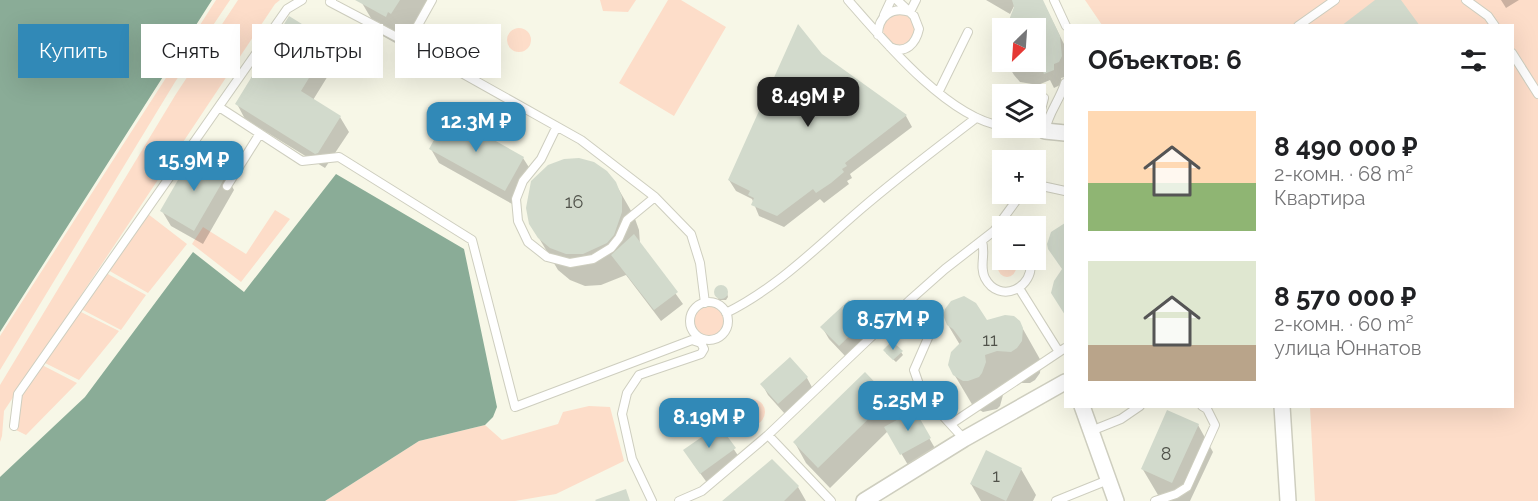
<!DOCTYPE html>
<html lang="ru">
<head>
<meta charset="utf-8">
<style>
  :root { --surface:#fff; --page:#f2f2f2; --text:#202124; --muted:#757577; --accent:#3189b7 }
  body { margin:0; font-family:Raleway,sans-serif; background:var(--page); color:var(--text); height:100vh; display:flex; flex-direction:column; font-size:22px; white-space:nowrap }
  * { box-sizing:border-box; margin:0 }
  p { font-size:20px; color:var(--muted) }
  .icon { flex:none; width:33px; height:33px; fill:none; stroke:currentColor; stroke-width:2; stroke-linecap:round; stroke-linejoin:round }
  .map { position:relative; flex:1; overflow:hidden }
  .side { position:absolute; left:1064px; top:24px; width:450px; height:384px; display:flex; flex-direction:column; background:var(--surface); border-radius:0px; box-shadow:0 6px 24px #0002 }
  .side>* { flex:none }
  .top-card { position:absolute; left:18px; top:24px; width:570px; height:54px; display:flex; gap:12px }
  .needle { width:39px; rotate:205deg }
  .controls { position:absolute; left:992px; top:18px; display:grid; gap:12px }
  .controls a { display:grid; place-items:center; width:54px; height:54px; border-radius:0px; background:var(--surface); box-shadow:0 6px 24px #0002; font-size:30px }
  .price { position:absolute; translate:-50% -51px; padding:0 14px; border-radius:12px; background:var(--accent); color:#fff; font-size:20px; line-height:39px; filter:drop-shadow(0 2px 3px #0008) }
  .price::after { content:''; position:absolute; left:50%; top:36px; width:18px; height:14px; margin-left:-9px; background:inherit; clip-path:polygon(0 0,100% 0,50% 100%) }
  .price.selected { background:#222; color:#fff }
  ul { padding:0; list-style:none }
  li { display:flex; align-items:center; gap:18px; height:150px; padding:0 24px }
  li span { display:grid; place-items:center; flex:none; width:168px; height:120px; border-radius:0px; color:#555 }
  li>.icon { margin-inline-start:auto }
  span .icon { width:72px; height:72px; fill:#fffc; stroke-width:1 }
  li b { font-size:26px }
  h2 { display:flex; justify-content:space-between; align-items:center; height:72px; padding:0 24px; font-size:26px }
  .chip { padding:0 21px; border-radius:0px; background:var(--surface); box-shadow:0 6px 24px #0002; font-size:21px; line-height:54px }
  .chip.selected { background:var(--accent); color:#fff }
  .map>svg:first-child { display:block }
  .green { fill:#fdddc9 }
  .water { fill:#8aac97 }
  .shadow { fill:#0003 }
  .building { fill:#d2dacc }
  .lines { fill:none; stroke-linecap:round; stroke-linejoin:round }
  .lane-casing { stroke:#cecebf; stroke-width:10 }
  .street-casing { stroke:#cecebf; stroke-width:18 }
  .lane { stroke:#fff; stroke-width:8 }
  .street { stroke:#fff; stroke-width:15 }
  .labels { text-anchor:middle; stroke-width:5; stroke-linejoin:round; paint-order:stroke }
  .number-label { font-size:18px; fill:#50524a }
</style>
</head>
<body>
<div class="map">
<svg width="1538" height="501" viewBox="0 0 1538 501">
  <rect width="100%" height="100%" fill="#f7f7e7"/>
  <!-- green -->
  <path class="green" d="M216,0H230L175,82L0,370V336Z
    M238,0H280L275,4L4,411L2,436L0,442V385L176,94Z
    M600,0H636L628,12L603,11Z
    M668,0H681L726,27L674,116L619,83Z
    M1085,0H1538V501H1315L1310,407L1512,406V26L1102,25Z
    M883 29a16 16 0 1 1 32 0a16 16 0 1 1-32 0Z
    M507 40a12 12 0 1 1 24 0a12 12 0 1 1-24 0Z
    M275,210L290,219L241,282L192,244L203,227L246,254Z
    M148,214L187,244L148,293L108,270Z
    M998 268a9 9 0 1 1 18 0a9 9 0 1 1-18 0Z
    M106,273L146,295L121,330L81,309Z
    M694 321a15 15 0 1 1 30 0a15 15 0 1 1-30 0Z
    M79,311L119,331L79,380L43,362Z
    M42,365L77,383L26,435L14,429L19,396Z
    M739 412a13 13 0 1 1 26 0a13 13 0 1 1-26 0Z
    M589,406L610,407L624,461L556,494L515,501H325L419,441L485,425L502,440L558,424L563,412Z"/>
  <!-- water -->
  <path class="water" d="M0,0H212L0,332Z
    M336,174L464,249L497,407L493,417L485,425L419,441L325,501H0V477L85,397L193,252L244,292Z"/>
  <!-- shadow -->
  <path class="shadow" d="M364,0H437L421,23L423,27L420,31L421,34L416,41L412,40L406,43L404,48L381,35L362,3Z
    M986,0H1042L1065,46V77L1061,78L1062,84L1054,88L1050,80L1038,85L1020,82L1014,75L1006,62H1035V28H1010L1015,4L1010,14Z
    M1501,0H1519L1506,8Z
    M330,43L339,58L313,100L340,117L349,132L325,168L245,119L237,104Z
    M821,55L906,116L912,127L850,174L852,178L847,181L849,184L824,203L820,199L784,227L759,216L752,199L736,191L729,180Z
    M431,149L523,158L532,172L514,205L439,163Z
    M1002,166V181L996,171Z
    M226,175L234,190L203,244L171,226L162,211Z
    M615,183L634,216L639,230L640,244L683,304L661,321L626,275L601,285L585,286L570,280L558,270L530,223Z
    M1015,194H1029L1022,195L1013,203L1010,198Z
    M721,287L727,293L728,297L726,300H719L717,296L716,293Z
    M849,302L866,320L873,331L846,357L829,339L822,327Z
    M987,321L1019,322L1041,361L1040,373L1035,380L1030,383H1016L1002,386L1003,395L1000,406L997,409L983,412L973,406L954,374L960,345L948,325Z
    M901,352L903,355L896,362L886,353Z
    M790,359L807,378L813,389L785,414L768,395L762,384Z
    M889,399L901,419L914,412L936,450L908,465L888,431L830,488L806,463L795,443Z
    M1198,425L1213,452L1190,501H1172L1158,495L1142,468Z
    M719,427L741,460L708,484L692,462Z
    M772,461L798,487L806,501H723Z
    M1021,469L1036,495L1033,501H981L971,484Z"/>
  <!-- building -->
  <path class="building" d="M355,0H400L391,14L388,12L386,17Z
    M1012,0H1043L1060,36L1062,56L1059,62L1054,64V70L1044,74L1041,66L1035,68V28H1006L1014,7Z
    M1375,0H1401L1420,26H1341Z
    M289,16L331,42L301,91L341,116L318,153L315,154L235,104Z
    M798,24L822,54L907,115L845,163L847,166L842,169L844,172L831,183L816,193L813,189L777,216L751,205L754,198L748,195L750,191L728,180Z
    M448,114L524,157L505,191L429,149Z
    M193,154L227,174L194,231L160,211Z
    M579,158L594,162L607,171L616,182L622,197V212L614,235L607,243L583,254H566L550,248L538,238L529,224L526,208L531,181L548,165L564,159Z
    M1065,223V315L1051,293L1054,281L1062,269L1048,249L1047,244L1051,232Z
    M634,234L678,292L654,310L611,255Z
    M714 292a7 7 0 1 1 14 0a7 7 0 1 1-14 0Z
    M964,296L976,303L987,320L1005,315L1014,316L1020,321L1023,328L1022,341L1017,348L1011,352L997,351L985,355L986,362L982,373L979,377L968,381H963L953,375L948,365L951,352L962,341L953,329L947,325L943,315L945,309L951,301Z
    M849,300L867,319L839,346L820,327Z
    M892,341L903,351L893,360L883,350Z
    M790,357L808,377L778,404L760,384Z
    M865,372L890,398L818,468L793,442Z
    M915,410L931,438L900,455L884,427Z
    M1167,410L1199,424L1172,483L1141,469Z
    M719,425L736,448L700,474L683,450Z
    M986,450L1022,468L1006,501L970,484Z
    M772,459L799,486L784,501H722Z
    M626,489L630,501H596L595,500Z"/>
  <g class="lines">
    <defs>
      <path id="lane" d="M332,0L330,2L408,43
        M432,0L408,43L581,140L655,197L691,234L700,263L705,303
        M848,0C883,40 948,118 1002,126
        M1054,0L1066,26
        M1466,0L1488,16L1495,26
        M884,15L891,0
        M1298,26L1335,0
        M878,35C878,16 892,6 910,12L916,0
        M890,47C906,55 916,43 919,29L914,16L897,0
        M1512,53L1538,94
        M939,91L968,32
        M1035,96L1044,98L1039,118L1047,120
        M219,107L302,161L339,157L472,240L515,407L692,340L701,343L704,349L701,354L639,375L627,393L622,414L632,459L652,501
        M556,128L541,159L523,181L516,199L518,221L528,242L547,257L570,263L593,259L611,248L619,238L627,220L655,197
        M1018,128L1045,131C1048,113 1060,100 1065,83
        M227,186L259,135
        M1035,187L1042,186L1065,191
        M994,231L1002,241
        M982,241C986,255 979,266 985,278C999,305 1036,288 1030,260
        M1019,288L1059,352
        M910,300L931,331L914,370L922,393L964,439
        M690 321a19 19 0 1 1 38 0a19 19 0 1 1-38 0Z
        M726,313C777,288 818,246 861,209C898,177 937,148 976,118
        M951,424L1065,348
        M14,426L18,394L287,9L302,0
        M1091,431L1121,419L1140,406
        M768,435L831,501
        M679,501L702,491L768,435L910,300L945,269L994,231L1021,194
        M1056,501L1108,480
        M1155,501L1176,494L1187,487L1215,425L1207,409L1202,406"/>
      <path id="street" d="M1045,131L1065,133
        M1082,406L1116,501
        M1282,406L1288,501
        M864,501L964,439L1065,382"/>
    </defs>
    <!-- lane casing -->
    <use href="#lane" class="lane-casing"/>
    <!-- street casing -->
    <use href="#street" class="street-casing"/>
    <!-- lane -->
    <use href="#lane" class="lane"/>
    <!-- street -->
    <use href="#street" class="street"/>
  </g>
  <g class="labels">
    <!-- number labels -->
    <g class="number-label">
      <text x="574" y="208">16</text>
      <text x="990" y="346">11</text>
      <text x="1166" y="460">8</text>
      <text x="996" y="482">1</text>
    </g>
  </g>
</svg>
<div class="controls">
<a><svg class="needle" viewBox="-14 -14 28 28"><path d="M0-13l5 13h-10z" fill="#e53935"/><path d="M0 13l5-13h-10z" fill="#757577"/></svg></a>
<a><svg class="icon" aria-label="layers" viewBox="0 0 24 24"><path d="M12 4l9 5-9 5-9-5zM3 14l9 5 9-5"/></svg></a>
<a>+</a>
<a>−</a>
</div>
<b class="price selected" style="left:808px;top:128px">8.49M ₽</b>
<b class="price" style="left:476px;top:153px">12.3M ₽</b>
<b class="price" style="left:194px;top:192px">15.9M ₽</b>
<b class="price" style="left:893px;top:351px">8.57M ₽</b>
<b class="price" style="left:908px;top:432px">5.25M ₽</b>
<b class="price" style="left:709px;top:449px">8.19M ₽</b>
<div class="top-card">
<a class="chip selected">Купить</a>
<a class="chip">Снять</a>
<a class="chip">Фильтры</a>
<a class="chip">Новое</a>
</div>
<section class="side">
<h2>Объектов: 6<svg class="icon" aria-label="filters" viewBox="0 0 24 24"><path d="M4 7h16M4 17h16"/><circle cx="9" cy="7" r="2"/><circle cx="15" cy="17" r="2"/></svg></h2>
<ul>
<li><span style="background:linear-gradient(#ffd9b3 60%,#8fb573 0)"><svg class="icon" aria-label="home" viewBox="0 0 24 24"><path d="M3 11l9-7 9 7M6 9v11h12V9"/></svg></span><div><b>8 490 000 ₽</b><p>2-комн. · 68 m²</p><p>Квартира</p></div></li>
<li><span style="background:linear-gradient(#dfe7d0 70%,#b9a48a 0)"><svg class="icon" aria-label="home" viewBox="0 0 24 24"><path d="M3 11l9-7 9 7M6 9v11h12V9"/></svg></span><div><b>8 570 000 ₽</b><p>2-комн. · 60 m²</p><p>улица Юннатов</p></div></li>
</ul>
</section>
</div>
</body>
</html>
